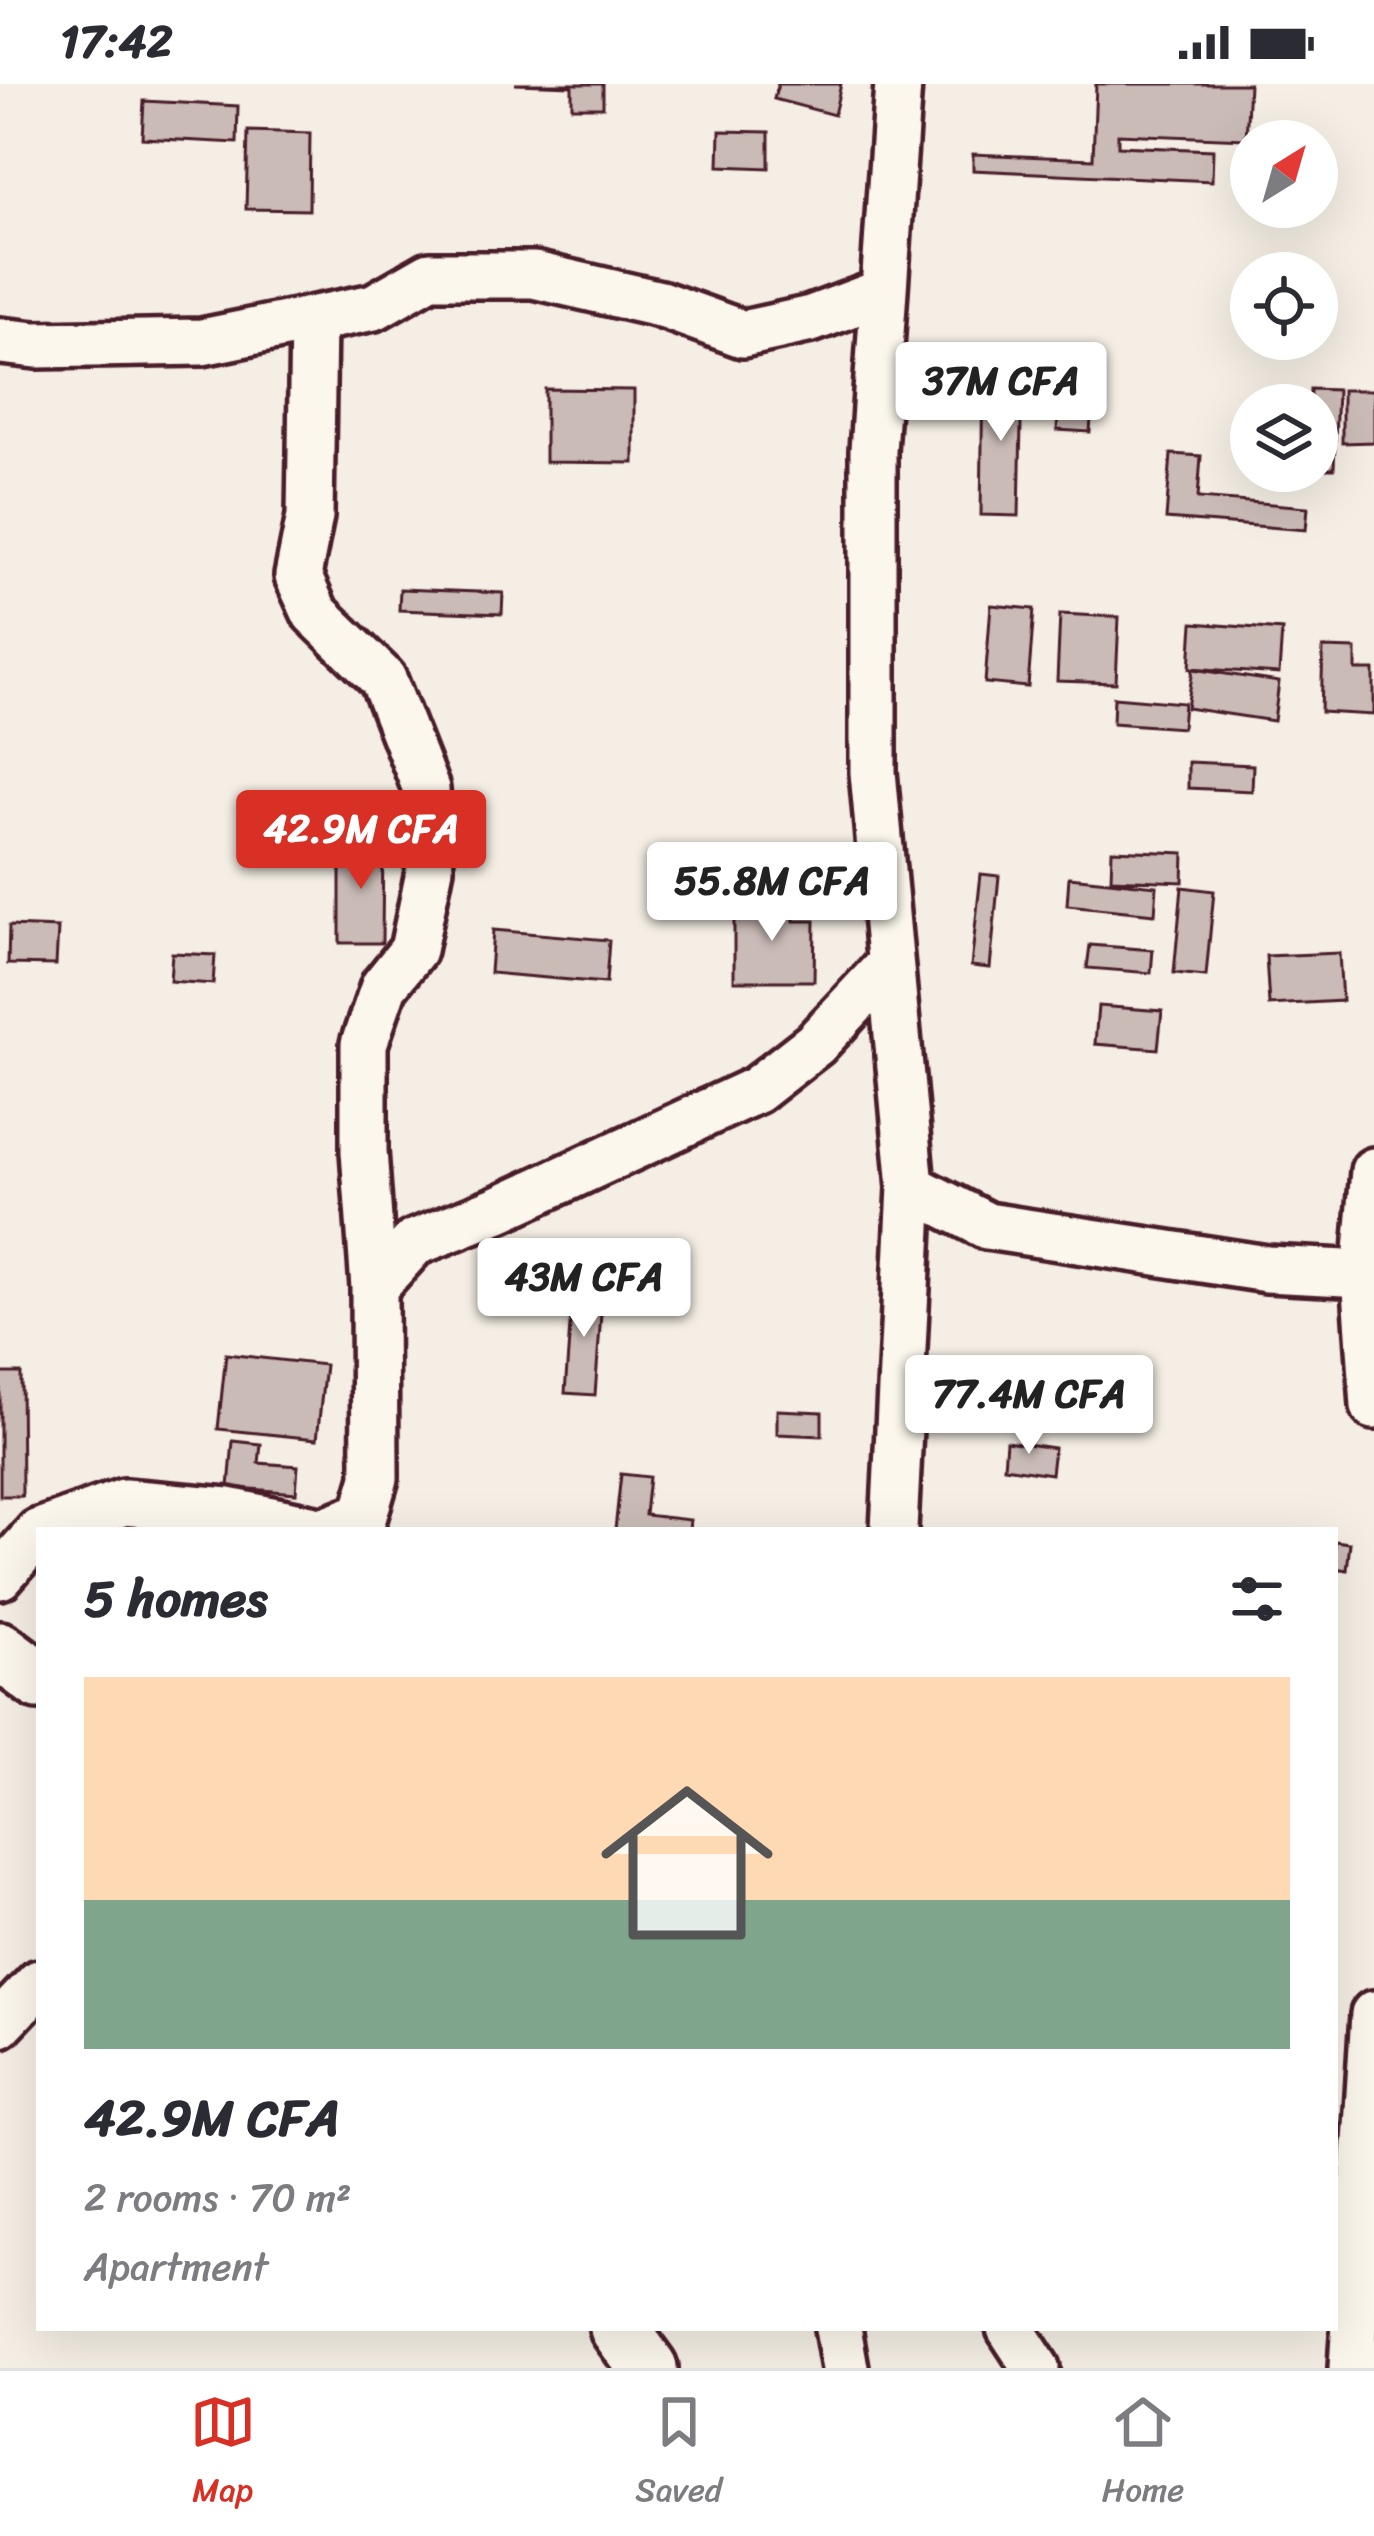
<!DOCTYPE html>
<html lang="en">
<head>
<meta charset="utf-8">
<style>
  :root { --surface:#fff; --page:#f7f7f7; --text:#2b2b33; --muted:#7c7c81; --line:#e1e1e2; --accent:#d93025 }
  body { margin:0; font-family:Sriracha,sans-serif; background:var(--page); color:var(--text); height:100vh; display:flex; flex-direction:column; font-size:45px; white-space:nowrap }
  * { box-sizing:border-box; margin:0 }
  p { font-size:39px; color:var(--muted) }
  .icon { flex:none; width:66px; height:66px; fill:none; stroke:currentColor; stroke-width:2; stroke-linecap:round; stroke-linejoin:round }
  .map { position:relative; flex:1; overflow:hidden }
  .sheet { position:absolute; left:36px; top:1443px; width:1302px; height:804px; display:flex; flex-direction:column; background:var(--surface); border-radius:0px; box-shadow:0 12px 48px #0002 }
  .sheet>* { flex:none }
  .needle { width:78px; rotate:37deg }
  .fabs { position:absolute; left:1230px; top:36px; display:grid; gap:24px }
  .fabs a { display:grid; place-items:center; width:108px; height:108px; border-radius:50%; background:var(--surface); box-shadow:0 12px 48px #0002; font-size:60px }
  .price { position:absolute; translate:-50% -102px; padding:0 27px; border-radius:12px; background:#fff; color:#222; font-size:39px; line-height:78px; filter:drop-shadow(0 3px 6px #0008) }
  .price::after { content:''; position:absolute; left:50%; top:72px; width:36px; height:27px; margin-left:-18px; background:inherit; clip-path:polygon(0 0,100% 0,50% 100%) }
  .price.on { background:var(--accent); color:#fff }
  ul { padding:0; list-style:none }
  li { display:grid; align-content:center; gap:24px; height:636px; padding:0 48px }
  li+li { border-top:3px solid var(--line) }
  li span { display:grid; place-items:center; height:372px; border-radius:0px; color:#555 }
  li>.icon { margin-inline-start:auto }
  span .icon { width:216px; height:216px; fill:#fffc; stroke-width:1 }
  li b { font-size:51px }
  h2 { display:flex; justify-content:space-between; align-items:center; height:144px; padding:0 48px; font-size:51px }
  .status { display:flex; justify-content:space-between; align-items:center; height:84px; padding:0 60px; background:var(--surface); direction:ltr }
  .status svg { height:33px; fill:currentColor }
  .dock { display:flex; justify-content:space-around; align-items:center; height:168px; border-top:3px solid var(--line); background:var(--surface); font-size:33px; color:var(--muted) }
  .dock a { display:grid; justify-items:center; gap:6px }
  .dock .on { color:var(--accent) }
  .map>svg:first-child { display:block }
  .building { fill:#cabbb6; stroke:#4a1f2b; stroke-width:3 }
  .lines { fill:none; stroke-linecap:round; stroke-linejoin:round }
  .minor-casing { stroke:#4a1f2b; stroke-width:54 }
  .major-casing { stroke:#4a1f2b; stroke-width:66 }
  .minor { stroke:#fbf7ec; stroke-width:45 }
  .major { stroke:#fbf7ec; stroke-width:57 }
</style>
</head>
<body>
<div class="status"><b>17:42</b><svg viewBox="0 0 49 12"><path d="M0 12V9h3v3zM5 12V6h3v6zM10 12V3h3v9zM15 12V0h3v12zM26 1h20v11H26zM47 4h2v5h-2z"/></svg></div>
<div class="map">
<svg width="1374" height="2284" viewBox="0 0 1374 2284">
  <rect width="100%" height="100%" fill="#f4eee4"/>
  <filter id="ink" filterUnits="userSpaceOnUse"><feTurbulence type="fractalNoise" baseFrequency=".00833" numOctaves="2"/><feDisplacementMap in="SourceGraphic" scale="24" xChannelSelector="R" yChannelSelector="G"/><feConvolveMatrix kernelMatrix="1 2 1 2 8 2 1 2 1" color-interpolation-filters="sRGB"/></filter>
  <g filter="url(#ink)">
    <!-- building -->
    <path class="building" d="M515,0H603V23H572V2Z
      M778,0H841L834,31L774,15Z
      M1096,0H1249L1246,55L1118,50V62L1213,66L1212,97L973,86V70L1093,75Z
      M144,17L238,22L237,59L142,54Z
      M248,47L310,49L309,126L246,125Z
      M720,47L769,48V84L719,82Z
      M983,289L1022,291L1019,432L981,431Z
      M1060,290L1094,292L1090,348L1057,346Z
      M545,305L634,306V379L545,378Z
      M1310,305L1337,306L1334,385H1317V321H1310Z
      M1342,306H1374V358L1342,359Z
      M1171,370L1201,372L1198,414L1308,423L1306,446L1166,435Z
      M400,505L503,509L502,530L399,526Z
      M991,521L1034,525L1028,603L985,599Z
      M1060,530L1119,533L1116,599L1057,597Z
      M1193,539L1282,546L1279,590L1190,584Z
      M1323,564L1356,565V586H1374V631L1321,628Z
      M1193,585L1279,598L1274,637L1187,624Z
      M1114,613L1184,619L1182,644L1113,639Z
      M1188,678L1253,681L1252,707L1188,704Z
      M340,757H383L382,859H340Z
      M1112,766L1184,769L1183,798L1111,795Z
      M981,790L999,792L990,884L971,882Z
      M1069,793L1157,802L1155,830L1067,821Z
      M1182,803L1214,807L1206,892L1174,889Z
      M734,819H794V837H815L814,897H734Z
      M9,842L58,844L56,881L8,880Z
      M493,846L609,856L606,899L490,889Z
      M1090,861L1153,866L1151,889L1087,884Z
      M172,869L215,871L213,900L170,897Z
      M1339,869L1342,917L1269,921L1266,872Z
      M1098,922L1162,927L1158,965L1095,960Z
      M573,1201L603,1203L595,1311L565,1309Z
      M226,1270L325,1281L317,1355L218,1345Z
      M0,1289H21L22,1412H0Z
      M777,1326L822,1328V1352L777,1350Z
      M233,1357L261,1360L259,1379L298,1382L296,1409L229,1403Z
      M1006,1357L1054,1364L1051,1390L1004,1383Z
      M621,1390L649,1393L645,1431L690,1436L689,1446H615Z
      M1335,1457L1350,1459L1347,1486L1335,1484Z"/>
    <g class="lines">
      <defs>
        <path id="minor" d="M313,238L310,432L298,492L315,529L383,595L426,705L430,784L413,866L384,902L364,960V1067L374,1203
          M0,257L36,261L202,258L374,223L430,191H534L660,220L743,250L811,235L883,208
          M911,1103L987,1142L1267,1185L1365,1190L1374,1322
          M1365,1190L1374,1087
          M45,1446L124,1418L228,1427L320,1446
          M325,1446L364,1431L375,1394L374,1203L414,1159L499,1125L756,1006L815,960L889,881
          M894,1446L911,1103L873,688V367L898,0
          M0,1492L39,1448
          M0,1940L39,1899
          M838,2244L845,2284
          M1010,2244L1036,2284
          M1352,2284L1374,1930"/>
        <path id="major" d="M0,1567L39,1596
          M619,2244L648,2284"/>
      </defs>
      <!-- minor casing -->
      <use href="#minor" class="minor-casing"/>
      <!-- major casing -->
      <use href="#major" class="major-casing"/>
      <!-- minor -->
      <use href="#minor" class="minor"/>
      <!-- major -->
      <use href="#major" class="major"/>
    </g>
  </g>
</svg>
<div class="fabs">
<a><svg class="needle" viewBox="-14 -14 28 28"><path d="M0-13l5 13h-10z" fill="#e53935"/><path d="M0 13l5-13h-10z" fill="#7c7c81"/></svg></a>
<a><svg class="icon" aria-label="locate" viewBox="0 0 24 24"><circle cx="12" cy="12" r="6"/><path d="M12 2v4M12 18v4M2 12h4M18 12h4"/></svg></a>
<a><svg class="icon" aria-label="layers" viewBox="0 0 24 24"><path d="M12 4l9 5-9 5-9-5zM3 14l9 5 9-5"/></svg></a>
</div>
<b class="price" style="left:1001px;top:360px">37M CFA</b>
<b class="price on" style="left:361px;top:808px">42.9M CFA</b>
<b class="price" style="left:772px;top:860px">55.8M CFA</b>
<b class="price" style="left:584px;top:1256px">43M CFA</b>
<b class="price" style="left:1029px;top:1373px">77.4M CFA</b>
<section class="sheet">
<h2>5 homes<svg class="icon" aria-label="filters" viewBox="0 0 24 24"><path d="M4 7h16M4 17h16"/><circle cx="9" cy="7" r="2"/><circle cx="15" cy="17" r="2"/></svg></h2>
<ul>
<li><span style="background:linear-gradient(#ffd9b3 60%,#7fa58c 0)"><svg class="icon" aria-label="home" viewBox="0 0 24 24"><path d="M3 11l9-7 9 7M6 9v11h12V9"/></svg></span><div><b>42.9M CFA</b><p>2 rooms · 70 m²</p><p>Apartment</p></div></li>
</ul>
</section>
</div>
<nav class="dock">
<a class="on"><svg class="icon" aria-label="map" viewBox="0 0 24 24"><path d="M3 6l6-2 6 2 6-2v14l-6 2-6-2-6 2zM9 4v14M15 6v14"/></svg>Map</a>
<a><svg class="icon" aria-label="saved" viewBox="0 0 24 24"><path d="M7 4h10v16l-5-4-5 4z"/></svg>Saved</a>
<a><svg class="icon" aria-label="home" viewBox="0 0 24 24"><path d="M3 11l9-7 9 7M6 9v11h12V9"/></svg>Home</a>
</nav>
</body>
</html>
